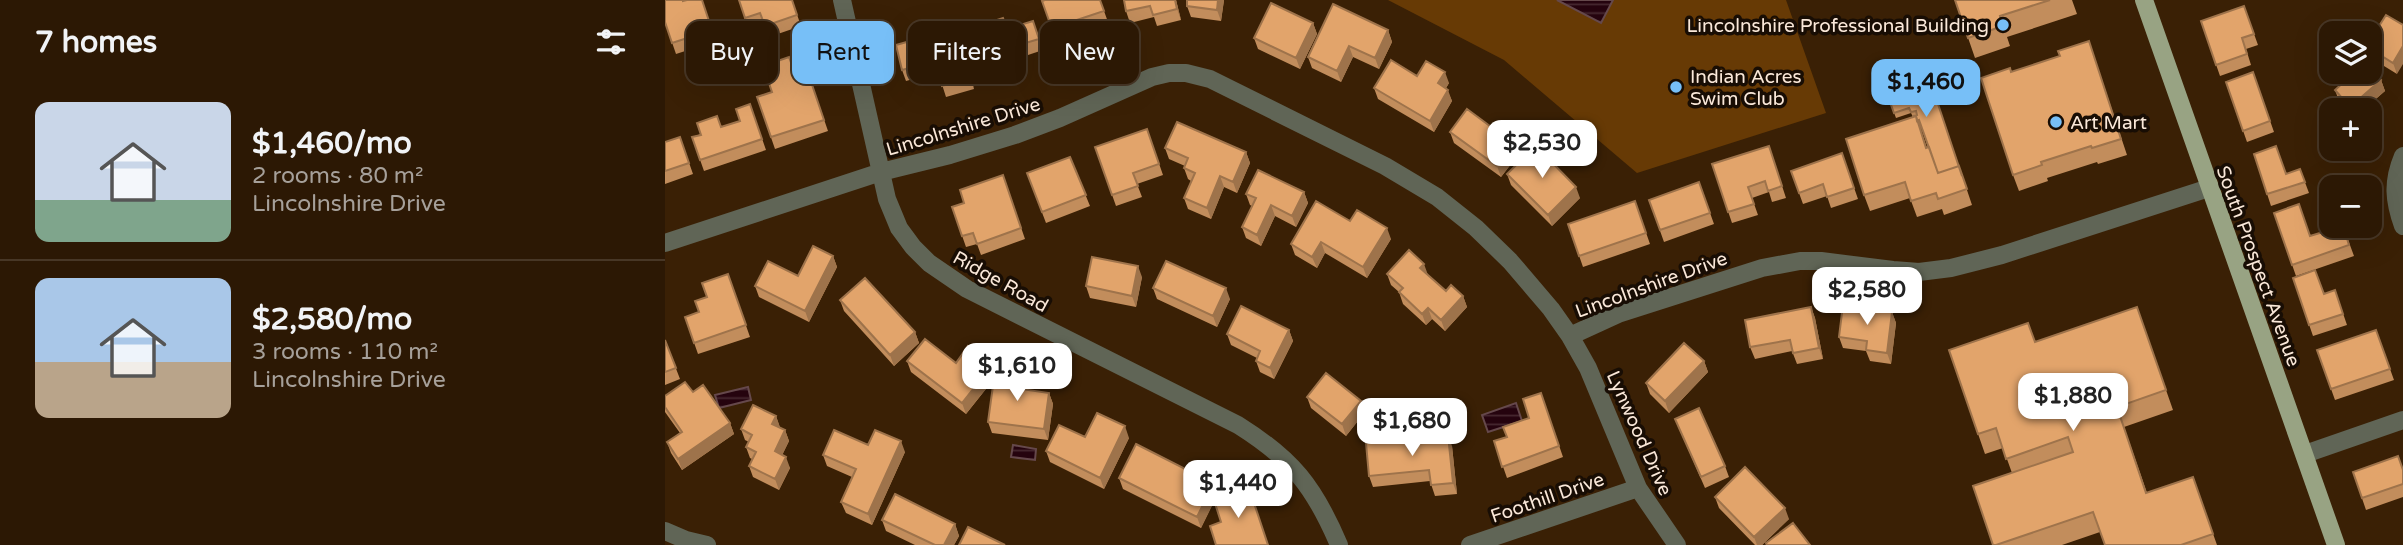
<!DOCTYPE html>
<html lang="en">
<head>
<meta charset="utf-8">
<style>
  :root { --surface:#2c1804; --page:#382513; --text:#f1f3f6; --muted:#a6a09a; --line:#483726; --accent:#77bff7 }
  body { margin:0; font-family:"Varela Round",sans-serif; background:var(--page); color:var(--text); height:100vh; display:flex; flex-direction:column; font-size:26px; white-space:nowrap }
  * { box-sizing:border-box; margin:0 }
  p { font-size:23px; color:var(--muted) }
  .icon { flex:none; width:38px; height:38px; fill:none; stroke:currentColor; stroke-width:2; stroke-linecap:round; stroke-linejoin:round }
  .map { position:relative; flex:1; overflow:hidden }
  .panel { display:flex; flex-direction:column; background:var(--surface); width:665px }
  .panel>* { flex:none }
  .guide { position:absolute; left:21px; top:21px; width:665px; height:63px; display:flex; gap:14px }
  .tools { position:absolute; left:1654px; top:21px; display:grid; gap:14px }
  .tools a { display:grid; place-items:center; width:63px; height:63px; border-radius:14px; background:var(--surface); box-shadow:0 7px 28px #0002,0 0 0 2px var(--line); font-size:35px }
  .price { position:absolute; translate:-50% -60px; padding:0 16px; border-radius:14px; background:#fff; color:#222; font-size:23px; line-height:46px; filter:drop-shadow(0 2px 4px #0008) }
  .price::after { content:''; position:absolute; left:50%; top:42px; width:21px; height:16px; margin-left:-10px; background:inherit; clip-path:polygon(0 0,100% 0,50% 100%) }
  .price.on { background:var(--accent); color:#111 }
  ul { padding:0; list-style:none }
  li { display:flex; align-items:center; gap:21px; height:175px; padding:0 35px }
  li+li { border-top:2px solid var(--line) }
  li span { display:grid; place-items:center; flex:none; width:196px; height:140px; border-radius:14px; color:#555 }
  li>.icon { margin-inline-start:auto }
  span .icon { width:84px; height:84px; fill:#fffc; stroke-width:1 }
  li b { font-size:30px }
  h2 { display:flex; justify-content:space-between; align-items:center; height:84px; padding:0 35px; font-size:30px }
  .tag { padding:0 24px; border-radius:14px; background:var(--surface); box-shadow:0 7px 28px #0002,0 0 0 2px var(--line); font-size:24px; line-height:63px }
  .tag.on { background:var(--accent); color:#111 }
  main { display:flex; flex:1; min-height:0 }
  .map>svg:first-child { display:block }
  .green { fill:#673a05 }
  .water { fill:url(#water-rules); stroke:#65484b; stroke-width:2 }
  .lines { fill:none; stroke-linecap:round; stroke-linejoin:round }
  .minor { stroke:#606556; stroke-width:18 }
  .major { stroke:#98a383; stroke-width:18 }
  .wall { fill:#c28d5c; fill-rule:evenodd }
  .shaded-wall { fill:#9e734b }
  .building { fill:#e2a46b; stroke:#9e734b; stroke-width:2 }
  .poi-dot { fill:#77bff7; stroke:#180d04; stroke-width:2.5 }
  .labels { text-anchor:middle; stroke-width:7; stroke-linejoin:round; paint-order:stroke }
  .poi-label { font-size:19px; fill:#fae8d9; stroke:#180d04; text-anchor:start }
  .street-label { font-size:19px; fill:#fae8d9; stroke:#180d04 }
</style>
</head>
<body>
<main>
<section class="panel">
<h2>7 homes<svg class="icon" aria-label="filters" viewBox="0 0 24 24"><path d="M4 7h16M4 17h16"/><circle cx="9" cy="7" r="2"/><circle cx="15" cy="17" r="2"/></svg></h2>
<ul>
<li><span style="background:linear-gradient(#c9d6e8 70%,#7fa58c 0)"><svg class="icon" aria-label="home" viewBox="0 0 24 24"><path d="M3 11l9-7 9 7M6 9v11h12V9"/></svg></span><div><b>$1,460/mo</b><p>2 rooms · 80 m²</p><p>Lincolnshire Drive</p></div></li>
<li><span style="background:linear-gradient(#a9c7e8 60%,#b9a48a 0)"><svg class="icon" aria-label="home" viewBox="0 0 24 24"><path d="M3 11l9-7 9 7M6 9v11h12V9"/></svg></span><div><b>$2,580/mo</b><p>3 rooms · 110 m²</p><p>Lincolnshire Drive</p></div></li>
</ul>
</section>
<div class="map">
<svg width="1738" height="545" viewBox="0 0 1738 545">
  <defs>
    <pattern id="water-rules" width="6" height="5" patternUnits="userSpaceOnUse" patternTransform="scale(1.75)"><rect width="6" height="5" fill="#25030e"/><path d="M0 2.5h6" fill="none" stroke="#462830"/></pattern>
  </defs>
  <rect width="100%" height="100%" fill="#3a2005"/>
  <!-- green -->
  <path class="green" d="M723,0H1121L1161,113L972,173L839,60Z"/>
  <!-- water -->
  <path class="water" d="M892,0H948L936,23Z
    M83,387L86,400L54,408L50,395Z
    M851,403L857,421L823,432L817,415Z
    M348,445L371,449L370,460L346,457Z"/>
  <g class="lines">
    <!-- minor -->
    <path class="minor" d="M177,0L222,199L234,228L248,247L264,263L302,289L573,425C627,459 649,486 674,545
      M1738,156C1727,182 1729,201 1738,226
      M0,243L216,172L285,155L350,135L395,118L487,77L504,73H521L545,79L720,166L772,197L811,228L845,261L886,309L905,336L923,368L973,488L1012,545
      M905,336L953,314L1097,268L1135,261H1156L1228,270L1254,272L1286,268L1337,255L1544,188
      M1640,454L1738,420
      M0,531L21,540L42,545
      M805,545L973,488"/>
    <!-- major -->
    <path class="major" d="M1479,0L1671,545"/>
  </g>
  <!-- wall -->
  <path class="wall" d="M37,0L51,41L11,54L0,22L19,1Z
    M74,0H127L136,26L104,37L99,24L84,29Z
    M435,0L443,22L416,31L422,49L397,58L377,1Z
    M511,0L516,20L492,26L489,17L465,23L461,11Z
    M522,0H559L556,21L526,17L522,6Z
    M1290,0H1407L1412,14L1342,37L1345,46L1310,58Z
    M1579,6L1593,45L1581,49L1586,65L1555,76L1536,21Z
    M1721,15L1732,74L1706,58L1704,54V42Z
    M368,21L378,50L351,59L355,71L328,79L324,68L342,29Z
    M648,23L652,34L635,69L593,49L589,38Z
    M723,30L727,42L714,69L688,57L676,82L647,68L643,57Z
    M296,39L309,89L281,97L273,72L241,81L237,70Z
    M1424,41L1462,155L1433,164L1432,162L1382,178L1383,181L1354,191L1348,175L1346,72L1395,56Z
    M141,67L163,131L110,149L92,97L107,92L129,71Z
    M1588,72L1609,132L1582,142L1561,82Z
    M752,76L784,83L781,88L787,101L769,132L713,99L709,88Z
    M1264,77L1307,205L1279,215L1277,209L1252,217L1245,198L1205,211L1199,195L1248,117L1246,113L1231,118L1221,91ZM1256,126L1263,148H1262L1255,127Z
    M1716,80L1720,91L1698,110H1682L1674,101L1670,90Z
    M85,104L101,150L39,171L27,137L75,121Z
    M482,129L498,175L472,184L477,197L451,206L430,147Z
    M785,132L849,144L853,155L836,177L789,143Z
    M15,137L28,174L0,184V142Z
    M1104,146L1121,198L1107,202L1104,192L1087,198L1093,215L1067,223L1047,164Z
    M500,148L581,152L585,163L572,193L559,187L546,219L523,209L519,198L526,181L523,179L519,168L520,166L504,159Z
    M1177,153L1193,199L1166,208L1162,196L1138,204L1126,171Z
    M1589,154L1621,174L1635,169L1644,193L1606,206Z
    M405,157L425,206L381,223L362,173Z
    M842,174L915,198L887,226L846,185Z
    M338,175L360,239L316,255L312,244L301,247L287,207L299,203Z
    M1034,182L1049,224L999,242L984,200Z
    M639,192L643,203L631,227L610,216L596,246L581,238L577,227L587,206L585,205L581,194Z
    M970,201L985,244L918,267L903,224Z
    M1609,213L1645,236L1678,226L1689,256L1631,276Z
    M685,221L726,239L702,278L660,253L652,268L630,255L626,244Z
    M168,256L172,267L144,322L94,297L90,286L133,276Z
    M63,274L85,337L33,354L20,317L34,312L42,297Z
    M722,274H762L781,291L798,296L802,307L780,331L767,319L761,325L738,304L734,292L726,285Z
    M477,277L471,307L425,298L421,286Z
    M1628,278L1659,294L1670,290L1682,325L1648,336Z
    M488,288L565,299L552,327L492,299Z
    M175,300L250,332L254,343L229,366L179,311Z
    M1146,307L1150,318L1158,359L1132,364L1127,351L1090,359L1085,347Z
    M1472,307L1508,410L1459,427L1482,493L1528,477L1552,545H1440L1435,532L1397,545H1328L1347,473L1338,448L1320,454L1284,350L1370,342Z
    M1227,312L1231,323L1226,364L1205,361L1201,351L1178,348L1174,337Z
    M624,330L628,341L609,379L595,372L591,361L592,358L566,345L562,334Z
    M1711,330L1729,380L1670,400L1652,350Z
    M0,340L15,379L0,385Z
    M242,361L327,365L330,372L358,374L362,385V390L384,393L388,404L383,440L327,433L323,422L329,379L301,414L246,372Z
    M1039,361L1043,372L1004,413L985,394L981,383Z
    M28,392L65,423L69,434L17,470L6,453L2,442L15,433L0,412V396Z
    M876,393L898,457L842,478L829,441L842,437L864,418Z
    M642,397L700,412L681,436L646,408Z
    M111,416L115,428L120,430L124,441L117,455L125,468L114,490L88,477L84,466L87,459L85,458L81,447L84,442L80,440L76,429Z
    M1010,419L1060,466L1064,477L1040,488Z
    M420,437L464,438L439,489L385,462L381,451Z
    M203,445L240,452L207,525L181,513L176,502L187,477L162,466L158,455Z
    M787,446L792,494L770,496L765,481L708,487L704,476Z
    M1738,470V497L1701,510L1688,472Z
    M526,472L553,474L557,486L552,495L556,522L549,501L536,528L458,489L454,478Z
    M1050,497L1124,519L1097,545H1090L1054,508Z
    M217,520L290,524L294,536L289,545H250L221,531Z"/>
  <!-- shaded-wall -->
  <path class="shaded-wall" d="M510,0H511L516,20L512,9Z
    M553,0H559L556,21L552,10Z
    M648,23L652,34L635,69L631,58Z
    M292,28L296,39L309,89L305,78Z
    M723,30L727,42L714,69L710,58Z
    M684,46L688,57L676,82L672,71Z
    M1738,46V64L1732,74L1728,63Z
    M780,72L784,83L777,95L773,83Z
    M1716,80L1720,91L1698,110H1686L1685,107Z
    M783,90L787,101L769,132L765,121Z
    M849,144L853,155L836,177L832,166Z
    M581,152L585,163L572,193L568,182Z
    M555,176L559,187L546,219L542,208Z
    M911,187L915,198L887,226L883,215Z
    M639,192L643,203L631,227L627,216Z
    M606,205L610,216L596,246L592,235Z
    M722,228L726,239L702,278L698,267Z
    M656,242L660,253L652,268L647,257Z
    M168,256L172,267L144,322L140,311Z
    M759,264L763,275L755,268Z
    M473,266L477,277L471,307L467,296Z
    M561,288L565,299L552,327L548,316Z
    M798,296L802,307L780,331L776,320Z
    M1146,307L1150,318L1158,359L1154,348Z
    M763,308L767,319L761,325L757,314Z
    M1227,312L1231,323L1226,364L1222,353Z
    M624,330L628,341L609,379L605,368Z
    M250,332L254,343L229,366L225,355Z
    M1039,361L1043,372L1004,413L1000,401Z
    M327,365L331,376L301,414L297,403Z
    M358,374L362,385L360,400L356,389Z
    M384,393L388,404L383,440L379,429Z
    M696,401L700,412L681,436L677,424Z
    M111,416L115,427L111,435L107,424Z
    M65,423L69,434L17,470L13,459Z
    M460,426L464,438L439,489L435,478Z
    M120,430L124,441L114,462L110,451Z
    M783,435L787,446L792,494L788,483Z
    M236,441L240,452L207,525L203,514Z
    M121,457L125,468L114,490L110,479Z
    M553,474L557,486L536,528L532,517Z
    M1120,508L1124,519L1097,545H1092L1089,537Z
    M290,524L294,536L289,545H279Z"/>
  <!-- building -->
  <path class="building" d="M0,0H18V1L22,0H37L47,30L7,43L0,22Z
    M74,0H127L132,15L100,26L95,13L80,18Z
    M380,0H435L439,11L412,20L418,38L393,46L377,1Z
    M459,0H510L512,9L488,15L485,6L461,11Z
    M522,0H553L552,10L522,6Z
    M1290,0H1385L1335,16L1338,26L1303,38Z
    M606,3L648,23L631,58L589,38Z
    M668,4L723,30L710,58L684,46L672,71L643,57Z
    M1579,6L1589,34L1577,38L1582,54L1551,65L1536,21Z
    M1721,15L1738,25V46L1728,63L1704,48V42Z
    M338,18L342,29L368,21L374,39L347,47L351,60L324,68L311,27Z
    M292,28L305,78L277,86L270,61L237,70L231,45Z
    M1424,41L1456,139L1427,148L1426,146L1376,162L1377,165L1348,175L1316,78L1345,68L1346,72L1395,56L1393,51Z
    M124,57L129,71L141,67L159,120L106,137L92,97L107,92L98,66Z
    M726,60L752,76L761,61L780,72L773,83L783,90L765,121L709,88Z
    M1704,67L1716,80L1685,107L1670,90L1690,72H1704Z
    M1588,72L1605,121L1578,131L1561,82Z
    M1264,77L1297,176L1294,166L1273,173L1254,120L1252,121L1251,116L1248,117V116L1252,115L1251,111L1246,112L1244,108L1229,113L1221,91Z
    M85,104L97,139L35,160L27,137L36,135L32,123L52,116L56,127L75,121L71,109Z
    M802,109L849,144L832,166L785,132Z
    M1251,116L1261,148L1264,147L1273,173L1294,166L1302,189L1273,199L1271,193L1246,201L1240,182L1199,195L1181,139Z
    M512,122L581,152L568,182L555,176L542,208L519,198L530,173L519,168L523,158L500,148Z
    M482,129L494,164L468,173L473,186L447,195L430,147Z
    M15,137L24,163L0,171V142Z
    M871,146L911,187L883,215L842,174Z
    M1104,146L1117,186L1103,191L1100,181L1083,187L1089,204L1063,212L1047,164Z
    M1611,146L1621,174L1635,169L1640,182L1602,194L1589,154Z
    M1177,153L1189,188L1162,197L1158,184L1134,193L1126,171Z
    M405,157L421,195L377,212L362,173Z
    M593,170L639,192L627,216L606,205L592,235L577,227L591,198L581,194Z
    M338,175L356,228L312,244L308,233L297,236L287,207L299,203L295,190Z
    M1034,182L1045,213L995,230L984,200Z
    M651,201L685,221L692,210L722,228L698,267L656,242L647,257L626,244Z
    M970,201L981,233L914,256L903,224Z
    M1634,204L1645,236L1678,226L1684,245L1627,265L1609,213Z
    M148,246L168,256L140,311L90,286L103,261L133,276Z
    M744,250L759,264L755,268L781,291L786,285L798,296L776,320L763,308L757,314L734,292L738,288L722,274Z
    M427,257L473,266L467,296L421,286Z
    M501,261L561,288L548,316L488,288Z
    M1650,270L1659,294L1670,290L1678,314L1644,325L1628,278Z
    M63,274L81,325L29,343L20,317L34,312L30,301L42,297L37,283Z
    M200,278L250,332L225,355L175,300Z
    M1178,305L1227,312L1222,353L1201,350L1202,341L1174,337Z
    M576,306L624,330L605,368L591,361L595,351L562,334Z
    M1146,307L1154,348L1128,353L1125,340L1085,347L1080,320Z
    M1472,307L1501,390L1452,407L1481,493L1528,477L1548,534L1516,545H1440L1428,512L1331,545H1328L1308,486L1408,452L1403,437L1341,459L1331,428L1313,434L1284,350L1363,323L1370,342Z
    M1711,330L1725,369L1666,389L1652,350Z
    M260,339L291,363L303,346L327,365L297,403L242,361Z
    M0,340L11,368L0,372Z
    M1019,343L1039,361L1000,401L981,383Z
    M330,371L358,374L356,389L384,393L379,429L323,422Z
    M661,373L696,401L677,424L642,397Z
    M20,382L28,392L38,385L65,423L13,459L2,442L17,432L0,407V396Z
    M876,393L894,446L837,467L829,441L842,437L838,427L864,418L858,399Z
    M88,405L111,416L107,424L120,430L110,451L121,457L110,479L84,466L91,452L81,447L87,435L76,429Z
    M1034,408L1060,466L1036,477L1010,419Z
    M432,413L460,426L435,478L381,451L394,425L420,437Z
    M169,430L203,445L210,430L236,441L203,514L176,502L191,469L158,455Z
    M783,435L788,483L766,485L764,470L704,476L701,443Z
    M471,444L526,472L531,463L553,474L532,517L454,478Z
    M1733,456L1738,470V484L1697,498L1688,472Z
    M1080,467L1120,508L1089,537L1050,497Z
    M583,485L603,545H551L545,526L556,522L548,497Z
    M230,494L290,524L279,545H270L217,520Z
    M1128,523L1145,545H1102L1101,543Z
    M303,527L340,545H294Z"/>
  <!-- markers -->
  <g class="poi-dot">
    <circle cx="1338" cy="25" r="7"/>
    <circle cx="1011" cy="87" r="7"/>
    <circle cx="1391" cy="122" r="7"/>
  </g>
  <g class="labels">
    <!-- poi labels -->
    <g class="poi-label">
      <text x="1324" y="32" text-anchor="end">Lincolnshire Professional Building</text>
      <text x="1025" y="83">Indian Acres<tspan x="1025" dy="22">Swim Club</tspan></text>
      <text x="1405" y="129">Art Mart</text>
    </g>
    <!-- street labels -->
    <g class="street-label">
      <text transform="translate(298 126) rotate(-17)" y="7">Lincolnshire Drive</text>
      <text transform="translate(1594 266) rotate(70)" y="7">South Prospect Avenue</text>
      <text transform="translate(336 281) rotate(29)" y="7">Ridge Road</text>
      <text transform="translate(986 284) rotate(-20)" y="7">Lincolnshire Drive</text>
      <text transform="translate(975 433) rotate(66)" y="7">Lynwood Drive</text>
      <text transform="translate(882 497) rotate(-19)" y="7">Foothill Drive</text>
    </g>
  </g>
</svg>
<div class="tools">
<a><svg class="icon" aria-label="layers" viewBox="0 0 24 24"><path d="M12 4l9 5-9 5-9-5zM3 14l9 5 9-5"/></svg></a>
<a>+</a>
<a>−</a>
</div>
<b class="price on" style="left:1261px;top:119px">$1,460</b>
<b class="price" style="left:877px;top:180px">$2,530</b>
<b class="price" style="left:1202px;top:327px">$2,580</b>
<b class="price" style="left:352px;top:403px">$1,610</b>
<b class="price" style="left:1408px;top:433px">$1,880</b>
<b class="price" style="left:747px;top:458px">$1,680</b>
<b class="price" style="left:573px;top:520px">$1,440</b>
<div class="guide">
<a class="tag">Buy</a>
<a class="tag on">Rent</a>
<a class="tag">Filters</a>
<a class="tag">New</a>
</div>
</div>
</main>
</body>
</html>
